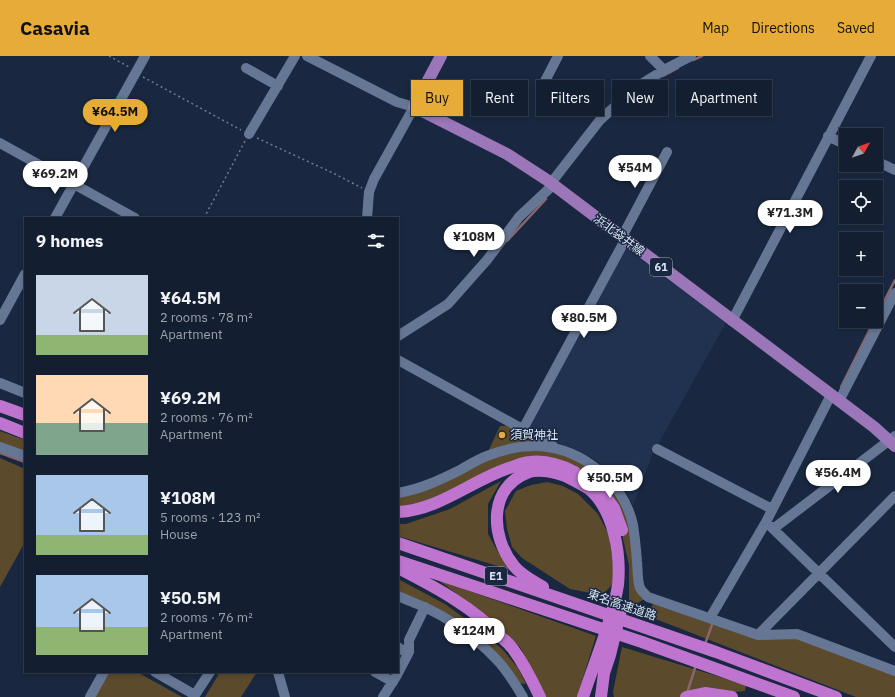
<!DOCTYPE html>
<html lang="en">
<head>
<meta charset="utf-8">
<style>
  :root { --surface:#131e30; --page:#202b3c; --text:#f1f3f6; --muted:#9da2ab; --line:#323c4c; --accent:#e7ac37 }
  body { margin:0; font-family:"IBM Plex Sans","Noto Sans JP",sans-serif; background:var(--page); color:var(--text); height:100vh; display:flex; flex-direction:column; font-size:15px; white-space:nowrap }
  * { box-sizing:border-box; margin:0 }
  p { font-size:13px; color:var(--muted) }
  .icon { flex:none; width:22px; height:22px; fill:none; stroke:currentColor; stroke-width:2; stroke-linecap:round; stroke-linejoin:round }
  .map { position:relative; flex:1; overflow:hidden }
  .panel { position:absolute; left:24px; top:161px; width:375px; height:456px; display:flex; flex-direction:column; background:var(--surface); border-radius:0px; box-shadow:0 2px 6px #0003,0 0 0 1px var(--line) }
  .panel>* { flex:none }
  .top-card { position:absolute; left:411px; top:24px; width:380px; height:36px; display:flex; gap:8px }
  .needle { width:26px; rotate:50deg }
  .buttons { position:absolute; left:839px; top:72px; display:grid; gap:8px }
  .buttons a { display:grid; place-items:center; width:44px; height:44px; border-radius:0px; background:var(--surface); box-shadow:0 2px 6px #0003,0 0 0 1px var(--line); font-size:20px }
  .price { position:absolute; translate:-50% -34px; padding:0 9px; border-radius:14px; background:#fff; color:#222; font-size:13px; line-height:26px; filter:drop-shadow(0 1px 2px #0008) }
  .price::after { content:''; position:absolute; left:50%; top:24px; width:12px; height:9px; margin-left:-6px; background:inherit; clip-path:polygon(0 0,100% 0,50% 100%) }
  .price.selected { background:var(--accent); color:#111 }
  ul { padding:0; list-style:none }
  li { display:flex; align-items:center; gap:12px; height:100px; padding:0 12px }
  li span { display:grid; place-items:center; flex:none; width:112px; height:80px; border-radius:0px; color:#555 }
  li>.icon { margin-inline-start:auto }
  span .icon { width:48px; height:48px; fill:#fffc; stroke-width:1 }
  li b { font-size:17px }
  h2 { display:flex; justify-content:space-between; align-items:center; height:48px; padding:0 12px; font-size:17px }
  .tag { padding:0 14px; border-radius:0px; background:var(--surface); box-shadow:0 2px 6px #0003,0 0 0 1px var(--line); font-size:14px; line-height:36px }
  .tag.selected { background:var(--accent); color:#111 }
  header { display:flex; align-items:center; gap:24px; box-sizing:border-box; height:56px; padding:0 20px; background:var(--accent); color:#111 }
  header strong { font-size:19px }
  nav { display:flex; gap:22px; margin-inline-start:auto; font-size:14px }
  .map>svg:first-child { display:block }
  .built { fill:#20324f }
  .green { fill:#5c4a2c }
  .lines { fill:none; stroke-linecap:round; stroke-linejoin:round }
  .stream { stroke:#8a656b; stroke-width:2.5 }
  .path { stroke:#6f7c90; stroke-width:1.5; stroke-dasharray:2 3; stroke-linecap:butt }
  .minor { stroke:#657794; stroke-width:10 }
  .major { stroke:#9b76b8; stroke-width:12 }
  .highway { stroke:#bf75d0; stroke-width:12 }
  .poi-dot { fill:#e7ac37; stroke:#192840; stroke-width:1.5 }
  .labels { text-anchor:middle; stroke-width:3; stroke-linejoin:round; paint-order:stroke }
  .shield { fill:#192840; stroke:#a1acbf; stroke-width:1 }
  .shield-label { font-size:11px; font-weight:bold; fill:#dbe5f5 }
  .street-label { font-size:12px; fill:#dbe5f5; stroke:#192840 }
  .poi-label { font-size:12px; fill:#dbe5f5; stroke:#192840; text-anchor:start }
</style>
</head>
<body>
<header>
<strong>Casavia</strong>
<nav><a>Map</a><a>Directions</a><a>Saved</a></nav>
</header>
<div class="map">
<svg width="895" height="641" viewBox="0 0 895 641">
  <rect width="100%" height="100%" fill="#192840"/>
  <!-- built -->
  <path class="built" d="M625,192L726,267L652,399L633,450L618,422L594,403L564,390L529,372Z"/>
  <!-- green -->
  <path class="green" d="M516,369L575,399L612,428L629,458L642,536L648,541L629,552V509L621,474L609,438L575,409L536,403L398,455V439L486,400L500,370Z
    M0,375L25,384V398L0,388Z
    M0,402L25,413V486L0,531Z
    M501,425L488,448V478L498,496L508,509L514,515L398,480V468H406L450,453Z
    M547,426L563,430L578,438L598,458L609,479L614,514L612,529L606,535L600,538L591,537L570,533L522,502L512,491L507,473L505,455L516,435L531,429Z
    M398,523L445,548L479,573L503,594L518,612L526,628L519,627L492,592L398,537Z
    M438,524L596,580L577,641H546L520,591L496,568L475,551Z
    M653,548L749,581L797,578L895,620V641H856L648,560Z
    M622,591L746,629L745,635L699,639L689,641H614L613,636Z
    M109,616H137L182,641H95Z
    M220,616H257L241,641H205Z"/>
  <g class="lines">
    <!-- stream -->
    <path class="stream" d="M693,4L702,0
      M663,20L678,12
      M507,185L546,143
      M876,261L895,224
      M841,331L874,265
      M0,397L25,406
      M705,588L713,566
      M687,637L696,609"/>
    <!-- path -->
    <path class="path" d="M109,0L129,11
      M143,21L241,74
      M257,82L335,118L362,132
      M204,162L245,85"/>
    <!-- minor -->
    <path class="minor" d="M307,0L397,46L414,51L374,123L369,136L367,162
      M650,0L664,14
      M246,12L278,30
      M544,27L558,0
      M249,78L295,0
      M828,80L846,89
      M0,87L135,162
      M876,105L895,114
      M551,127L600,64L621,45L643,27L664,14L691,0
      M55,162L145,0
      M622,181L667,96
      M0,264L25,218
      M732,265L871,0
      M398,280L448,248L487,204L519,161L553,129
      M398,304L553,390
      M0,327L25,337
      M839,345L895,237
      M523,373L625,184
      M0,391L25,400
      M657,393L772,453
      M398,437C421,433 440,424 460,414C469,409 478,403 487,400C524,385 560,386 593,410C613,424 628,445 633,469C635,481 636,493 637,505C638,514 637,524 640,532C642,536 645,538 648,541L758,579L797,578L895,615
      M766,466L895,591
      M773,473L895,380
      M398,540C407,544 415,547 424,551C451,563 476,582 496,603C507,614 515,628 523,641
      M710,562L766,466L831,339
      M758,579L895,440
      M398,591L408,598
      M155,616L195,639L210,616
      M278,616L285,641
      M375,616L393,626
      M90,641L104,616
      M383,641L397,619L409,596V584L425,551"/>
    <!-- major -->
    <path class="major" d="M441,0L414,51L507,98L547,124L874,371L895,390"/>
    <!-- highway -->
    <path class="highway" d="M0,350L25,359
      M0,367L25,377
      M602,436L614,452L622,474
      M398,456C440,454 473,423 512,411C518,409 524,406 530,406C545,404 561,409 575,416
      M398,487L716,596L836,641
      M398,505L642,586L794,641
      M398,512C435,531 473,551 502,582C506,585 510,589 513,593C524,608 532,624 540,641
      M543,531C533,525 521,519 514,510C490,480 488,431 529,416C540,413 555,416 565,420C573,424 581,428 589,433C614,454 621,498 618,529C616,543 612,556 608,569C600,594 591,617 583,641
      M601,641L604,617L610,599L621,554
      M686,641L705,637L732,641"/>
  </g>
  <!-- markers -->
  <circle class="poi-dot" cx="502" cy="379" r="4"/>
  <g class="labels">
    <!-- shield labels -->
    <g class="shield">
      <rect x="650" y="202" width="22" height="18" rx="3"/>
      <rect x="485" y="511" width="22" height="18" rx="3"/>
    </g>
    <g class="shield-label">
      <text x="661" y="215">61</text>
      <text x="496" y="524">E1</text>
    </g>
    <!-- street labels -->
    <g class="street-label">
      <text transform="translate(619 179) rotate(37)" y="4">浜北袋井線</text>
      <text transform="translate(622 549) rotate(19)" y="4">東名高速道路</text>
    </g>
    <!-- poi labels -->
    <g class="poi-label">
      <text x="510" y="383">須賀神社</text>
    </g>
  </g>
</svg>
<div class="buttons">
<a><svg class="needle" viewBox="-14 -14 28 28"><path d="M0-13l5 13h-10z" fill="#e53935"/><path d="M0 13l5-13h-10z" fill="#9da2ab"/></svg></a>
<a><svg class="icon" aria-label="locate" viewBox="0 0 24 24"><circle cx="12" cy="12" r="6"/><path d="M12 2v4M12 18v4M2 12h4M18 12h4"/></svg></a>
<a>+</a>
<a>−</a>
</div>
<b class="price selected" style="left:115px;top:77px">¥64.5M</b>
<b class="price" style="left:635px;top:133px">¥54M</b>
<b class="price" style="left:55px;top:139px">¥69.2M</b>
<b class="price" style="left:790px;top:178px">¥71.3M</b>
<b class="price" style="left:474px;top:202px">¥108M</b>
<b class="price" style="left:584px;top:283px">¥80.5M</b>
<b class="price" style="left:838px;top:438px">¥56.4M</b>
<b class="price" style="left:610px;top:443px">¥50.5M</b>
<b class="price" style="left:474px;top:596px">¥124M</b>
<div class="top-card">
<a class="tag selected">Buy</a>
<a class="tag">Rent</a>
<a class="tag">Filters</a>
<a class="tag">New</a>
<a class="tag">Apartment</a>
</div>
<section class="panel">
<h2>9 homes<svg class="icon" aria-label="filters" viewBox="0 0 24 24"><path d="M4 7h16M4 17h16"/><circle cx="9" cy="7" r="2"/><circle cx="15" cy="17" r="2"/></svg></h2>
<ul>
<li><span style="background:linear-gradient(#c9d6e8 75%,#8fb573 0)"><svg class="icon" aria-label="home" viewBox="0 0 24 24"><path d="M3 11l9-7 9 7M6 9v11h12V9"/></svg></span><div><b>¥64.5M</b><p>2 rooms · 78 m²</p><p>Apartment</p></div></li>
<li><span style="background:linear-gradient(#ffd9b3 60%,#7fa58c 0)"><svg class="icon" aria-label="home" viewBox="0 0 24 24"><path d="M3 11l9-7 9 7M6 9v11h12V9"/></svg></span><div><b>¥69.2M</b><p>2 rooms · 76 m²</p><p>Apartment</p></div></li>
<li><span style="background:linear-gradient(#a9c7e8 75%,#8fb573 0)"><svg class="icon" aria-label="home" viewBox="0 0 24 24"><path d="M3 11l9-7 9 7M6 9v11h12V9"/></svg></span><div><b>¥108M</b><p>5 rooms · 123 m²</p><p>House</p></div></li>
<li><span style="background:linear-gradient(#a9c7e8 65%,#8fb573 0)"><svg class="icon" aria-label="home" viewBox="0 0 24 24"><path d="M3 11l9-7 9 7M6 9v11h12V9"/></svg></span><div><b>¥50.5M</b><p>2 rooms · 76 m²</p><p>Apartment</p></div></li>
</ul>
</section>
</div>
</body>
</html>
